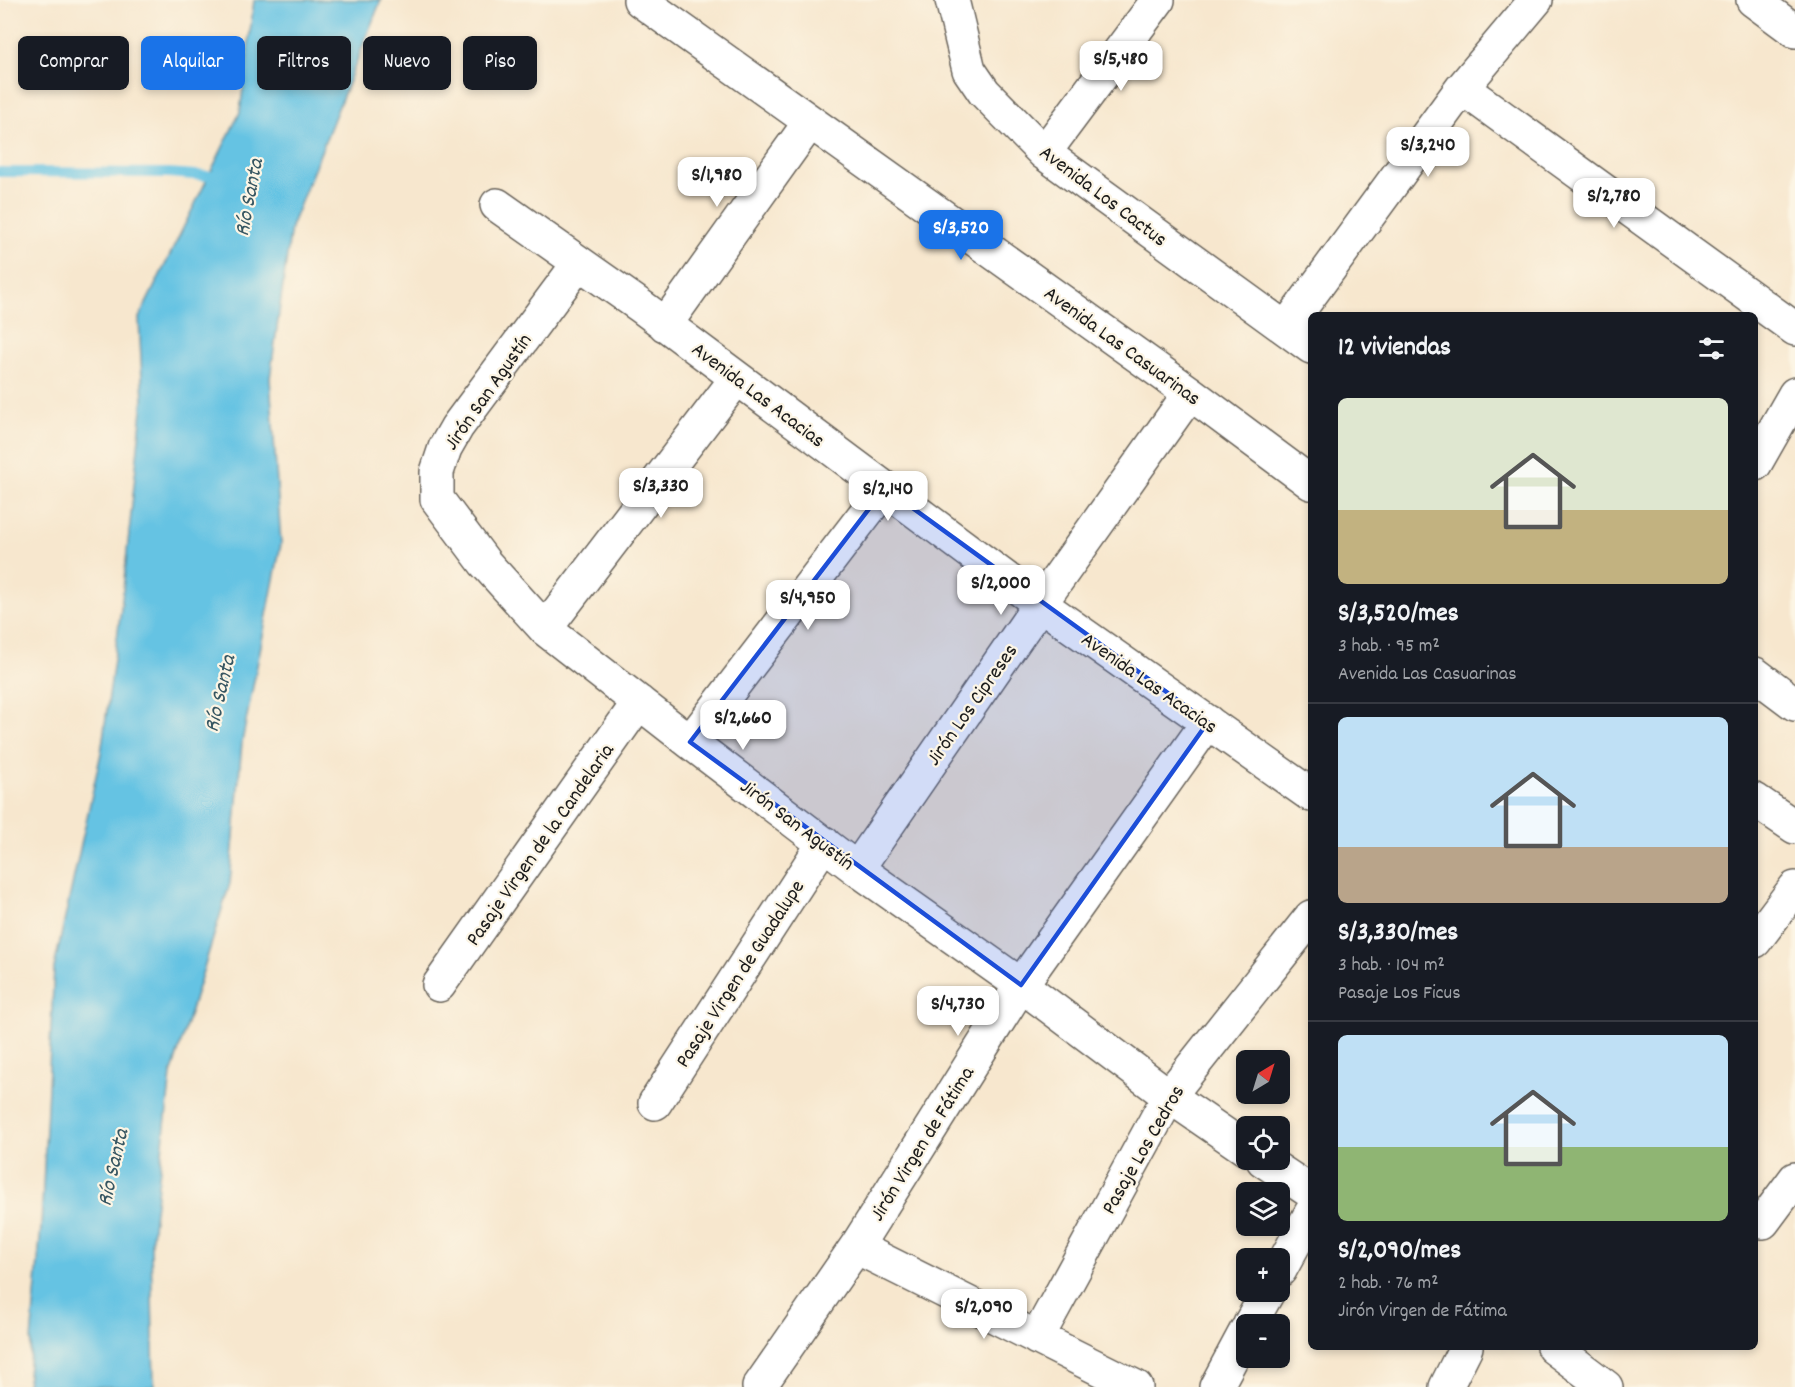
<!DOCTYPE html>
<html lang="es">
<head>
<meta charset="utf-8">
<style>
  :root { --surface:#171b24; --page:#242831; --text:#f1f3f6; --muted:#9ea1a6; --line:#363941; --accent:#1a73e8 }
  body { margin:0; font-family:Dekko,sans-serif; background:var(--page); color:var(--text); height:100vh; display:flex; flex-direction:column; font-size:22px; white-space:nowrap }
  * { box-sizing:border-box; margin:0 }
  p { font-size:20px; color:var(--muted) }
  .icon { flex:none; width:33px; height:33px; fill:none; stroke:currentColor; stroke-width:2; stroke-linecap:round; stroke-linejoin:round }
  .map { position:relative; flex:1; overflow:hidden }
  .drawer { position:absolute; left:1308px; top:312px; width:450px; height:1038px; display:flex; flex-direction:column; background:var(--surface); border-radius:9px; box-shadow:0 3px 9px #0003 }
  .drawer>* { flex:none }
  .top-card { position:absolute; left:18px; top:36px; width:570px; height:54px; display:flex; gap:12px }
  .needle { width:39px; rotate:38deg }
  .buttons { position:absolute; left:1236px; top:1050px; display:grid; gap:12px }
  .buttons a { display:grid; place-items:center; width:54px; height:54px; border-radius:9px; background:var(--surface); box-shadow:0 3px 9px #0003; font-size:30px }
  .price { position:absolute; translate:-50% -51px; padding:0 14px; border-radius:12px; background:#fff; color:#222; font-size:20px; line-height:39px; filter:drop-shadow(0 2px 3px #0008) }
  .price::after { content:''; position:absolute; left:50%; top:36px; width:18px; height:14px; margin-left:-9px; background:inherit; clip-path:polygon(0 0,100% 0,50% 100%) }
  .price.current { background:var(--accent); color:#fff }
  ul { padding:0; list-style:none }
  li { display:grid; align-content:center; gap:12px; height:318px; padding:0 30px }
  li+li { border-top:2px solid var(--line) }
  li span { display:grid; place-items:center; height:186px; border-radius:9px; color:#555 }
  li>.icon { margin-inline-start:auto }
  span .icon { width:108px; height:108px; fill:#fffc; stroke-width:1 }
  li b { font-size:26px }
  h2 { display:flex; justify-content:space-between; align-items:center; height:72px; padding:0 30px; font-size:26px }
  .chip { padding:0 21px; border-radius:9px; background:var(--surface); box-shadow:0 3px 9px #0003; font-size:21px; line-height:54px }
  .chip.current { background:var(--accent); color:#fff }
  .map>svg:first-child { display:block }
  .water { fill:#65c3e3; stroke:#407080; stroke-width:1.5 }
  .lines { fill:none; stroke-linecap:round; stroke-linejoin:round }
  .stream { stroke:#65c3e3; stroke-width:10 }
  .minor-casing { stroke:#69635a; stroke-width:36 }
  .minor { stroke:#fff; stroke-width:33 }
  .marked { fill:#1d4ed8; fill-opacity:0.2; stroke:#1d4ed8; stroke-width:4.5; stroke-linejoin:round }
  .labels { text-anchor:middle; stroke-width:4.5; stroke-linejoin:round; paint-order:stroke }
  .street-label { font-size:21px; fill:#1c1c1c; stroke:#fcf5e5 }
  .water-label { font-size:22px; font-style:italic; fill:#365662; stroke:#fcf5e5 }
</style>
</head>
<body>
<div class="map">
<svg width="1795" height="1387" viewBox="0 0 1795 1387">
  <rect width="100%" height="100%" fill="#fcf5e5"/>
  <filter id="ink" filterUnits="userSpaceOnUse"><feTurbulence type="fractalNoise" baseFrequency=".0167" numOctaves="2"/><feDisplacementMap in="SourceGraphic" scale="12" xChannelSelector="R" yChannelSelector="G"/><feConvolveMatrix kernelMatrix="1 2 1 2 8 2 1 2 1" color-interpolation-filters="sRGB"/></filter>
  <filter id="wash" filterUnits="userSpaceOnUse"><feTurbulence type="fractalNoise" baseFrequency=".008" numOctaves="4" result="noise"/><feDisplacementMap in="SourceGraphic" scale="24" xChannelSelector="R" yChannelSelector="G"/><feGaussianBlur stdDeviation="1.35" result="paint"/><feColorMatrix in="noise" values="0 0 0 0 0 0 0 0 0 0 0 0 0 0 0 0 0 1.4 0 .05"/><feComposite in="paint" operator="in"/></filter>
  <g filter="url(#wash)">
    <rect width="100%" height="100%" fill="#f7e7ce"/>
    <!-- water -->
    <path class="water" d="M254,0H381L291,227L270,378L281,544L242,742L230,883L171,1075L151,1245L154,1387H27L41,1227L54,968L101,753L121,609L143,400L139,318L240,112Z"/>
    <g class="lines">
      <!-- stream -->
      <path class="stream" d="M0,172L168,173L222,177"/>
    </g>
  </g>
  <g filter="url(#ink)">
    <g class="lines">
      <defs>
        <path id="minor" d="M640,0L1190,393L1311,483
          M952,0L969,70L984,92L1044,153L1311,347
          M1753,0L1795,31
          M1462,88L1795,329
          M1044,153L1158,0
          M497,205L642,307L1040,604L1311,795
          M579,263L457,427L445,448L437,472V499L485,563L545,629L690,742L857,869L1021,985L1169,1096L1246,1149
          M665,325L810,122
          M1286,328L1462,88L1536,0
          M1755,464L1795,394
          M545,629L737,378
          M1755,674L1795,704
          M690,742L885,488
          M1755,800L1795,827
          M857,869L1040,604L1190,393
          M1755,941L1795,888
          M439,985L639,702
          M655,1103L824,843
          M1263,1160L1311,1192
          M1763,1222L1795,1179
          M856,1247L1136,1387
          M1280,1270L1311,1213
          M1250,1324L1268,1292
          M1037,1338L1169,1096L1311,917
          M1553,1347L1606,1387
          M759,1387L856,1247L1021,985L1208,722
          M1216,1387L1246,1331
          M1446,1387L1466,1347"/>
      </defs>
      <!-- minor casing -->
      <use href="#minor" class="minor-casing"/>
      <!-- minor -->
      <use href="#minor" class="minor"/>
    </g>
  </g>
  <!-- marked area -->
  <path class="marked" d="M885,488L1208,722L1021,985L690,742Z"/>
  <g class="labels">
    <!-- street labels -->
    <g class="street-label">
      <text transform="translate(1104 195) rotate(37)" y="7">Avenida Los Cactus</text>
      <text transform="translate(1123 345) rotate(36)" y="7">Avenida Las Casuarinas</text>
      <text transform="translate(487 391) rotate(-55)" y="7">Jirón San Agustín</text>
      <text transform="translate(759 394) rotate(37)" y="7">Avenida Las Acacias</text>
      <text transform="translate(1150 682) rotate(35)" y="7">Avenida Las Acacias</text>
      <text transform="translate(971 704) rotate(-55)" y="7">Jirón Los Cipreses</text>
      <text transform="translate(798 824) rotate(37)" y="7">Jirón San Agustín</text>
      <text transform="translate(539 844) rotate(-55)" y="7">Pasaje Virgen de la Candelaria</text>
      <text transform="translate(739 973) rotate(-57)" y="7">Pasaje Virgen de Guadalupe</text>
      <text transform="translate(921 1143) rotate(-58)" y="7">Jirón Virgen de Fátima</text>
      <text transform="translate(1142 1149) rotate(-60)" y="7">Pasaje Los Cedros</text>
    </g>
    <!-- water labels -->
    <g class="water-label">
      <text transform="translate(247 197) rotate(-79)" y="8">Río Santa</text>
      <text transform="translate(218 693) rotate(-77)" y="8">Río Santa</text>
      <text transform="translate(111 1167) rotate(-77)" y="8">Río Santa</text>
    </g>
  </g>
</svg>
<div class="buttons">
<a><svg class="needle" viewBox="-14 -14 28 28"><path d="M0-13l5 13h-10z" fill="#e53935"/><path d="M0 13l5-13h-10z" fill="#9ea1a6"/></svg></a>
<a><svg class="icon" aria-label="locate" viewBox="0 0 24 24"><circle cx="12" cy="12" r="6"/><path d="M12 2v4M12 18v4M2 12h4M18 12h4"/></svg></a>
<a><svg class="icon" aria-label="layers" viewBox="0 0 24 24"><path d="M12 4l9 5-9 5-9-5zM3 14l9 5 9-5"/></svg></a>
<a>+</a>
<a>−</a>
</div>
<b class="price" style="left:1121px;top:92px">S/5,480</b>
<b class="price" style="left:1428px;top:178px">S/3,240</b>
<b class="price" style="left:717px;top:208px">S/1,980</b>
<b class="price" style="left:1614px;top:229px">S/2,780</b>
<b class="price current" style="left:961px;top:261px">S/3,520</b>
<b class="price" style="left:661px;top:519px">S/3,330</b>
<b class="price" style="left:888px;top:522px">S/2,140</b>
<b class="price" style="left:1001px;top:616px">S/2,000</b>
<b class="price" style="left:808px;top:631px">S/4,950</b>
<b class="price" style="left:743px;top:751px">S/2,660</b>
<b class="price" style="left:958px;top:1037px">S/4,730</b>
<b class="price" style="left:984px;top:1340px">S/2,090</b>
<div class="top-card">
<a class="chip">Comprar</a>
<a class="chip current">Alquilar</a>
<a class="chip">Filtros</a>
<a class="chip">Nuevo</a>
<a class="chip">Piso</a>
</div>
<section class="drawer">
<h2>12 viviendas<svg class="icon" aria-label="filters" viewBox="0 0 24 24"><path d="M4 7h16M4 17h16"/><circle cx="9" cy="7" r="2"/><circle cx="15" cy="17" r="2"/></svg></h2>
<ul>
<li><span style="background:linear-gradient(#dfe7d0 60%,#c2b280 0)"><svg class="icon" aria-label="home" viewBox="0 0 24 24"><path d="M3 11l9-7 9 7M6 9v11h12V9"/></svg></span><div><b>S/3,520/mes</b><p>3 hab. · 95 m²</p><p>Avenida Las Casuarinas</p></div></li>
<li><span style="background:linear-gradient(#bfe0f5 70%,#b9a48a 0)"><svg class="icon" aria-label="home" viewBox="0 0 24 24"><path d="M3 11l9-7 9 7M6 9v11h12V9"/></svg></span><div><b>S/3,330/mes</b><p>3 hab. · 104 m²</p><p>Pasaje Los Ficus</p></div></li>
<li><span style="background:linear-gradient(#bfe0f5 60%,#8fb573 0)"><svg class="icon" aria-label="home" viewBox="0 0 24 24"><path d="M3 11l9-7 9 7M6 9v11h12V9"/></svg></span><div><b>S/2,090/mes</b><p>2 hab. · 76 m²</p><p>Jirón Virgen de Fátima</p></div></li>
</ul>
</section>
</div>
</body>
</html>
